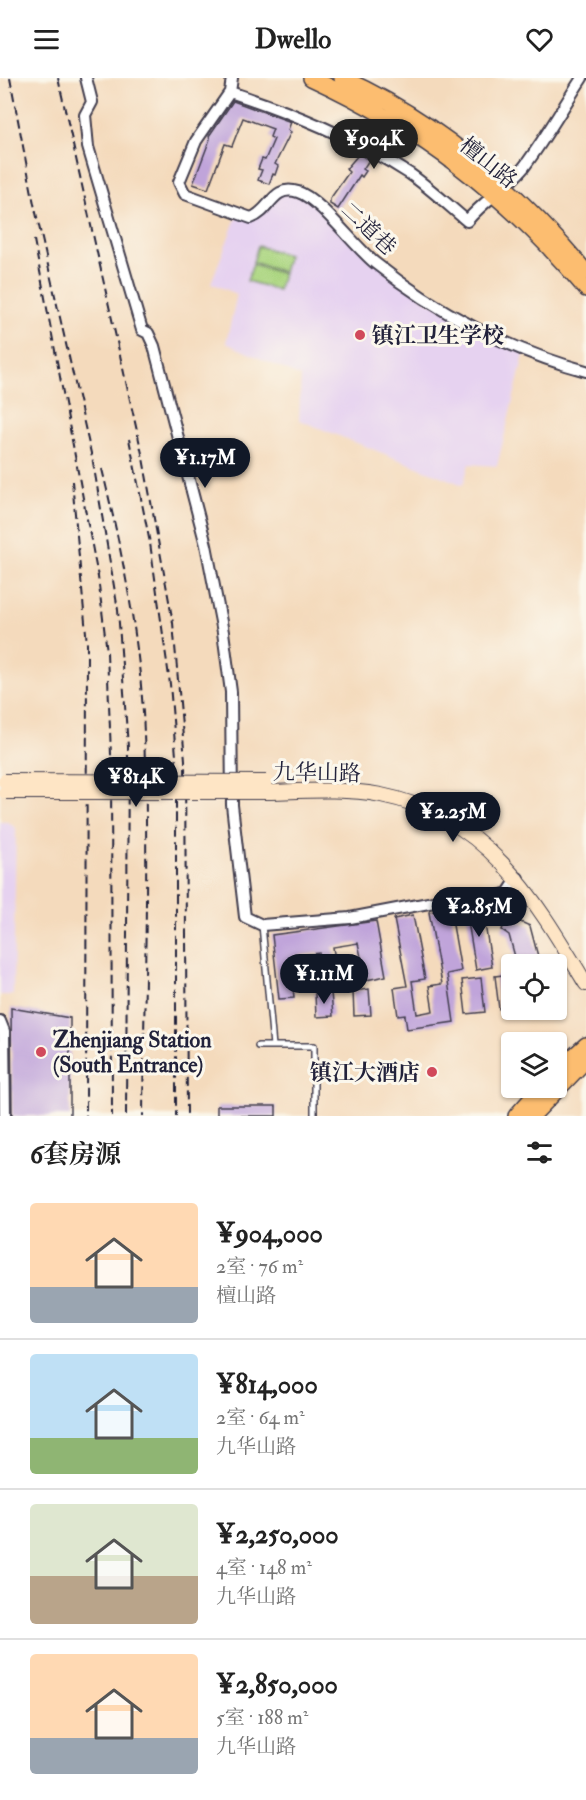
<!DOCTYPE html>
<html lang="zh">
<head>
<meta charset="utf-8">
<style>
  :root { --surface:#fff; --page:#f2f2f2; --text:#222; --muted:#767676; --line:#e0e0e0; --accent:#111827 }
  body { margin:0; font-family:"IM FELL Double Pica","Noto Serif SC",serif; background:var(--page); color:var(--text); height:100vh; display:flex; flex-direction:column; font-size:22px; white-space:nowrap }
  * { box-sizing:border-box; margin:0 }
  p { font-size:20px; color:var(--muted) }
  .icon { flex:none; width:33px; height:33px; fill:none; stroke:currentColor; stroke-width:2; stroke-linecap:round; stroke-linejoin:round }
  .map { position:relative; height:1038px; overflow:hidden }
  .sheet { display:flex; flex-direction:column; background:var(--surface); flex:1 }
  .sheet>* { flex:none }
  .tools { position:absolute; left:501px; top:876px; display:grid; gap:12px }
  .tools a { display:grid; place-items:center; width:66px; height:66px; border-radius:6px; background:var(--surface); box-shadow:0 2px 4px #0004; font-size:30px }
  .price { position:absolute; translate:-50% -51px; padding:0 14px; border-radius:21px; background:var(--accent); color:#fff; font-size:20px; line-height:39px; filter:drop-shadow(0 2px 3px #0008) }
  .price::after { content:''; position:absolute; left:50%; top:36px; width:18px; height:14px; margin-left:-9px; background:inherit; clip-path:polygon(0 0,100% 0,50% 100%) }
  .price.selected { background:#222; color:#fff }
  ul { padding:0; list-style:none }
  li { display:flex; align-items:center; gap:18px; height:150px; padding:0 30px }
  li+li { border-top:2px solid var(--line) }
  li span { display:grid; place-items:center; flex:none; width:168px; height:120px; border-radius:6px; color:#555 }
  li>.icon { margin-inline-start:auto }
  span .icon { width:72px; height:72px; fill:#fffc; stroke-width:1 }
  li b { font-size:26px }
  h2 { display:flex; justify-content:space-between; align-items:center; height:72px; padding:0 30px; font-size:26px }
  header { display:flex; justify-content:space-between; align-items:center; height:78px; padding:0 30px; background:var(--surface); font-size:27px; font-weight:700 }
  .map>svg:first-child { display:block }
  .built { fill:#e6d2f0 }
  .green { fill:#acd681; stroke:#677c5e; stroke-width:1.5 }
  .building { fill:#c0a4da }
  .lines { fill:none; stroke-linecap:round; stroke-linejoin:round }
  .lane-casing { stroke:#423e4e; stroke-width:8 }
  .street-casing { stroke:#423e4e; stroke-width:14 }
  .secondary-casing { stroke:#423e4e; stroke-width:16 }
  .primary-casing { stroke:#423e4e; stroke-width:18 }
  .lane { stroke:#fff; stroke-width:5 }
  .street { stroke:#fff; stroke-width:10 }
  .secondary { stroke:#fee5c5; stroke-width:14 }
  .primary { stroke:#fcbd6f; stroke-width:15 }
  .rail { stroke:#22223b; stroke-width:2; stroke-dasharray:9 4.5; stroke-linecap:butt }
  .secondary-bridge-casing { stroke:#423e4e; stroke-width:16; stroke-linecap:butt }
  .secondary-bridge { stroke:#fee5c5; stroke-width:14 }
  .poi-dot { fill:#d1495b; stroke:#fbf7ec; stroke-width:2 }
  .labels { text-anchor:middle; stroke-width:6; stroke-linejoin:round; paint-order:stroke }
  .street-label { font-size:22px; fill:#22223b; stroke:#fbf7ec }
  .poi-label { font-size:22px; font-weight:bold; fill:#22223b; stroke:#fbf7ec; text-anchor:start }
</style>
</head>
<body>
<header><svg class="icon" aria-label="menu" viewBox="0 0 24 24"><path d="M4 6h16M4 12h16M4 18h16"/></svg>Dwello<svg class="icon" aria-label="heart" viewBox="0 0 24 24"><path d="M12 20l-8-8c-3-5 5-10 8-4 3-6 11-1 8 4z"/></svg></header>
<div class="map">
<svg width="586" height="1038" viewBox="0 0 586 1038">
  <rect width="100%" height="100%" fill="#fbf7ec"/>
  <filter id="ink" filterUnits="userSpaceOnUse"><feTurbulence type="fractalNoise" baseFrequency=".0167" numOctaves="2"/><feDisplacementMap in="SourceGraphic" scale="12" xChannelSelector="R" yChannelSelector="G"/><feConvolveMatrix kernelMatrix="1 2 1 2 8 2 1 2 1" color-interpolation-filters="sRGB"/></filter>
  <filter id="wash" filterUnits="userSpaceOnUse"><feTurbulence type="fractalNoise" baseFrequency=".008" numOctaves="4" result="noise"/><feDisplacementMap in="SourceGraphic" scale="24" xChannelSelector="R" yChannelSelector="G"/><feGaussianBlur stdDeviation="1.35" result="paint"/><feColorMatrix in="noise" values="0 0 0 0 0 0 0 0 0 0 0 0 0 0 0 0 0 1.4 0 .05"/><feComposite in="paint" operator="in"/></filter>
  <g filter="url(#wash)">
    <rect width="100%" height="100%" fill="#f4dabc"/>
    <!-- built -->
    <path class="built" d="M300,114L424,221L525,273L497,388L469,386L463,407L299,342L301,299L226,265L237,216L211,205L238,135L252,140L274,116Z
      M0,744H8L16,750L13,917H0Z"/>
    <!-- green -->
    <path class="green" d="M258,168L288,177L283,194L253,184Z
      M253,186L283,196L278,212L247,203Z"/>
    <g id="blocks">
      <!-- building -->
      <path class="building" d="M233,23L291,44L288,52L291,54L275,86L278,88L275,97L273,96L269,106L258,102L262,92L258,91L262,81L265,82L274,61L270,59L273,51L243,40L232,68L225,66L208,111L193,106L210,61L209,58Z
        M359,76L369,82L363,91L366,93L362,99L360,97L338,131L330,126V121L349,94L346,91Z
        M482,828L492,889L476,892L466,831Z
        M450,830L461,893L447,896L454,944L407,951L405,937L398,938L394,910L407,908L394,841L413,837L425,901L412,903L417,936L433,933L429,908L442,906L429,834Z
        M507,838L530,848L540,886H517L509,857L502,852Z
        M376,843L386,898L366,902L358,865L333,869L338,901L323,904L319,875L295,878L298,908L293,909L294,920L279,921L272,857Z
        M511,896L512,929L499,931L495,898Z
        M481,900L485,934L466,936L462,902Z
        M369,911L371,937L354,938L353,913Z
        M331,914L333,938L316,939L315,915Z
        M11,930L70,940V1038H12Z
        M217,1028H276V1038H217Z"/>
    </g>
  </g>
  <g filter="url(#ink)">
    <use href="#blocks" fill-opacity="0" stroke="#423e4e" stroke-width="1.5"/>
    <g class="lines">
      <defs>
        <path id="lane" d="M262,847L273,968
          M258,968H314V1038"/>
        <path id="street" d="M86,0L92,24L85,37L88,69L142,252L148,255L154,268L206,467L223,554L231,614L232,727L245,839L262,847L350,840L460,819L489,821L508,815L518,800
          M232,0L230,14L196,63L179,104L185,116L251,140C271,133 272,106 298,114C319,120 356,170 375,185C436,234 511,273 586,293
          M230,14C293,35 353,59 410,96C430,110 448,127 467,143C484,122 507,110 524,89C545,61 563,29 582,0
          M0,943L4,953L5,1038"/>
        <path id="secondary" d="M267,714C304,713 344,710 381,717C487,738 535,821 586,906"/>
        <path id="primary" d="M311,0C422,51 508,118 586,211
          M342,0C439,43 518,113 586,194
          M556,994L586,967
          M516,1038L541,1010
          M532,1038L586,982"/>
      </defs>
      <!-- lane casing -->
      <use href="#lane" class="lane-casing"/>
      <!-- street casing -->
      <use href="#street" class="street-casing"/>
      <!-- secondary casing -->
      <use href="#secondary" class="secondary-casing"/>
      <!-- primary casing -->
      <use href="#primary" class="primary-casing"/>
      <!-- lane -->
      <use href="#lane" class="lane"/>
      <!-- street -->
      <use href="#street" class="street"/>
      <!-- secondary -->
      <use href="#secondary" class="secondary"/>
      <!-- primary -->
      <use href="#primary" class="primary"/>
      <!-- rail -->
      <path class="rail" d="M10,0L34,126L93,384L118,532L128,669L126,1038
        M58,0L143,380L173,545L185,682L187,1038
        M34,162L98,499L107,574L111,677L112,1038
        M129,361L150,465L170,606L176,678V1038
        M102,391C123,478 141,566 144,656C149,783 144,911 143,1038
        M72,403L87,566L86,1038"/>
      <defs>
        <path id="secondary-bridge" d="M5,703L266,704
          M6,714H267"/>
      </defs>
      <!-- secondary-bridge casing -->
      <use href="#secondary-bridge" class="secondary-bridge-casing"/>
      <!-- secondary-bridge -->
      <use href="#secondary-bridge" class="secondary-bridge"/>
    </g>
  </g>
  <!-- markers -->
  <g class="poi-dot">
    <circle cx="360" cy="257" r="6"/>
    <circle cx="41" cy="974" r="6"/>
    <circle cx="432" cy="994" r="6"/>
  </g>
  <g class="labels">
    <!-- street labels -->
    <g class="street-label">
      <text transform="translate(489 84) rotate(39)" y="8">檀山路</text>
      <text transform="translate(369 150) rotate(43)" y="8">二道巷</text>
      <text transform="translate(317 694) rotate(1)" y="8">九华山路</text>
    </g>
    <!-- poi labels -->
    <g class="poi-label">
      <text x="372" y="265">镇江卫生学校</text>
      <text x="53" y="969">Zhenjiang Station<tspan x="53" dy="25">(South Entrance)</tspan></text>
      <text x="420" y="1002" text-anchor="end">镇江大酒店</text>
    </g>
  </g>
</svg>
<div class="tools">
<a><svg class="icon" aria-label="locate" viewBox="0 0 24 24"><circle cx="12" cy="12" r="6"/><path d="M12 2v4M12 18v4M2 12h4M18 12h4"/></svg></a>
<a><svg class="icon" aria-label="layers" viewBox="0 0 24 24"><path d="M12 4l9 5-9 5-9-5zM3 14l9 5 9-5"/></svg></a>
</div>
<b class="price selected" style="left:374px;top:92px">¥904K</b>
<b class="price" style="left:205px;top:411px">¥1.17M</b>
<b class="price" style="left:136px;top:730px">¥814K</b>
<b class="price" style="left:453px;top:765px">¥2.25M</b>
<b class="price" style="left:479px;top:860px">¥2.85M</b>
<b class="price" style="left:324px;top:927px">¥1.11M</b>
</div>
<section class="sheet">
<h2>6套房源<svg class="icon" aria-label="filters" viewBox="0 0 24 24"><path d="M4 7h16M4 17h16"/><circle cx="9" cy="7" r="2"/><circle cx="15" cy="17" r="2"/></svg></h2>
<ul>
<li><span style="background:linear-gradient(#ffd9b3 70%,#9aa5b1 0)"><svg class="icon" aria-label="home" viewBox="0 0 24 24"><path d="M3 11l9-7 9 7M6 9v11h12V9"/></svg></span><div><b>¥904,000</b><p>2室 · 76 m²</p><p>檀山路</p></div></li>
<li><span style="background:linear-gradient(#bfe0f5 70%,#8fb573 0)"><svg class="icon" aria-label="home" viewBox="0 0 24 24"><path d="M3 11l9-7 9 7M6 9v11h12V9"/></svg></span><div><b>¥814,000</b><p>2室 · 64 m²</p><p>九华山路</p></div></li>
<li><span style="background:linear-gradient(#dfe7d0 60%,#b9a48a 0)"><svg class="icon" aria-label="home" viewBox="0 0 24 24"><path d="M3 11l9-7 9 7M6 9v11h12V9"/></svg></span><div><b>¥2,250,000</b><p>4室 · 148 m²</p><p>九华山路</p></div></li>
<li><span style="background:linear-gradient(#ffd9b3 70%,#9aa5b1 0)"><svg class="icon" aria-label="home" viewBox="0 0 24 24"><path d="M3 11l9-7 9 7M6 9v11h12V9"/></svg></span><div><b>¥2,850,000</b><p>5室 · 188 m²</p><p>九华山路</p></div></li>
</ul>
</section>
</body>
</html>
